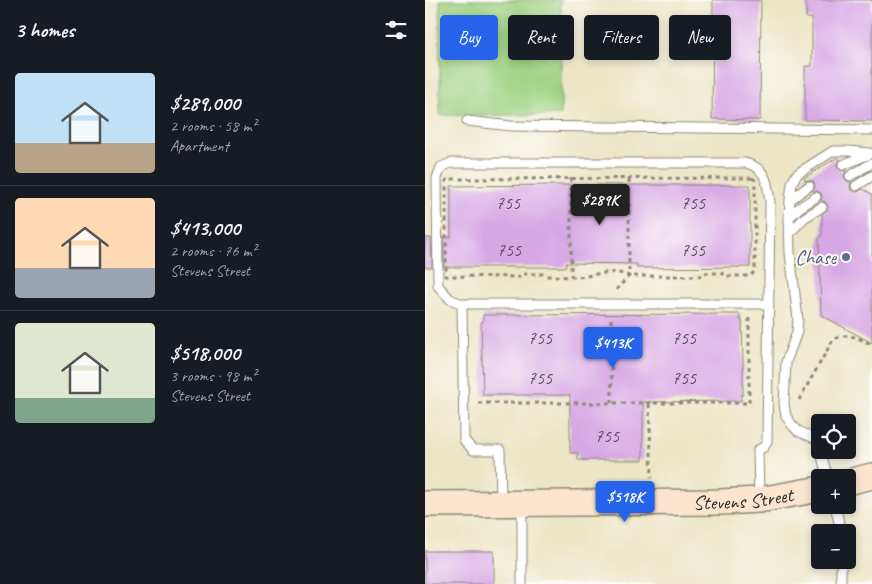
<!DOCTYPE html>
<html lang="en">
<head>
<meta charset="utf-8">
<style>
  :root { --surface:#171b24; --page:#20242c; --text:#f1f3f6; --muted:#9ea1a6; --line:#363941; --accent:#2563eb }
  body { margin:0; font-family:Caveat,sans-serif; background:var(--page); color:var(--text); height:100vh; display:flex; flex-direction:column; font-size:19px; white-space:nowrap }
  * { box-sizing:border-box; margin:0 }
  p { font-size:16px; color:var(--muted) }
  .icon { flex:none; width:28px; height:28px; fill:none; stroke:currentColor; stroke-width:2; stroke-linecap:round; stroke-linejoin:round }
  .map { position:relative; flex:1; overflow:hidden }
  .details { display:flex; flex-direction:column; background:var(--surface); width:425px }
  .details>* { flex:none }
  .guide { position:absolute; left:15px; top:15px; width:356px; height:45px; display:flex; gap:10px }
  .controls { position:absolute; left:386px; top:414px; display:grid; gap:10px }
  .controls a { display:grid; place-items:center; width:45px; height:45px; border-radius:5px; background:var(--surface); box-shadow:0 2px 8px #0003; font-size:25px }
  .price { position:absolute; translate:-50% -42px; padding:0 11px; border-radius:5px; background:var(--accent); color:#fff; font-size:16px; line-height:32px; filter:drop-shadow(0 1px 2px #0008) }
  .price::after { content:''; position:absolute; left:50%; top:30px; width:15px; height:11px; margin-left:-8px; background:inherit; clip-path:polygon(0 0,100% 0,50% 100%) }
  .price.active { background:#222; color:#fff }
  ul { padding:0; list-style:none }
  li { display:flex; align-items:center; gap:15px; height:125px; padding:0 15px }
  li+li { border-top:1px solid var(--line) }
  li span { display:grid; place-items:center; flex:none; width:140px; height:100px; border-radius:5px; color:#555 }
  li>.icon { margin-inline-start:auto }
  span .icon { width:60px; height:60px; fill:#fffc; stroke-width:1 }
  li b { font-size:21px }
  h2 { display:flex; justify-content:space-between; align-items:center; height:60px; padding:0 15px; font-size:21px }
  .chip { padding:0 18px; border-radius:5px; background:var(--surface); box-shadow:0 2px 8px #0003; font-size:18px; line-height:45px }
  .chip.active { background:var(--accent); color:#fff }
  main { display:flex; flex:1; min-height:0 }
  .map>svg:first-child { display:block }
  .green { fill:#9dd181; stroke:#647e56 }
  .building { fill:#d6a6e5 }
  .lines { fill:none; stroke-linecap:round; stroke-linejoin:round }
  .lane-casing { stroke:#8c8878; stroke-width:11 }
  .secondary-casing { stroke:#8c8878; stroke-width:28 }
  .path { stroke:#8c8878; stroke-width:3; stroke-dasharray:4 4; stroke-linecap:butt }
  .lane { stroke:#fff; stroke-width:9 }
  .secondary { stroke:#fce5cf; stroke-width:25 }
  .service-dot { fill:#5c6f8a; stroke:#fdfcf7; stroke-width:2 }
  .labels { text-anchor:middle; stroke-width:4; stroke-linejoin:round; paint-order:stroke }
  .number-label { font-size:18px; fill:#564a5a }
  .service-label { font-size:20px; fill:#4e5e75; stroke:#fdfcf7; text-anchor:end }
  .street-label { font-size:20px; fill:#2b2b2b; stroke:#fdfcf7 }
</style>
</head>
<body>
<main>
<section class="details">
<h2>3 homes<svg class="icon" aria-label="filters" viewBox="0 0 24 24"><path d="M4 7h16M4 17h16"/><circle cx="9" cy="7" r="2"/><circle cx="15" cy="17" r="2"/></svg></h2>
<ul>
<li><span style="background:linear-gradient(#bfe0f5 70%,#b9a48a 0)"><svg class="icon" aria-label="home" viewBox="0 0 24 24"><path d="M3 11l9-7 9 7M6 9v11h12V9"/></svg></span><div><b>$289,000</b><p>2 rooms · 58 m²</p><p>Apartment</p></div></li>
<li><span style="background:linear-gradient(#ffd9b3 70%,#9aa5b1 0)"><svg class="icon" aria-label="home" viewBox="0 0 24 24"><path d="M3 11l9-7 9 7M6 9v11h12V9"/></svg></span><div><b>$413,000</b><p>2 rooms · 76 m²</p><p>Stevens Street</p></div></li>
<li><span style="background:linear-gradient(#dfe7d0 75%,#7fa58c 0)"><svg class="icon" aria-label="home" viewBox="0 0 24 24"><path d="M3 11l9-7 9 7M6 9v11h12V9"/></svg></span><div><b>$518,000</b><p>3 rooms · 98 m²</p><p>Stevens Street</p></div></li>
</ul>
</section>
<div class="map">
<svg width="447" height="584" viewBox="0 0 447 584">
  <rect width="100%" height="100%" fill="#fdfcf7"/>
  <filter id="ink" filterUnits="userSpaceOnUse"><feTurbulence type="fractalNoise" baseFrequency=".02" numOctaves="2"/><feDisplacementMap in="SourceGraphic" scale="10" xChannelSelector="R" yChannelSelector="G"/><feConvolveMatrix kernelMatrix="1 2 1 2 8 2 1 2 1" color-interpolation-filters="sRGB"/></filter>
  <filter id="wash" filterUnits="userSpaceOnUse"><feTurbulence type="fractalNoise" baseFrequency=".0096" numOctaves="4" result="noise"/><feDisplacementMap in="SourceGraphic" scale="20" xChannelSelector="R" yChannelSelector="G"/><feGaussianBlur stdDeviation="1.12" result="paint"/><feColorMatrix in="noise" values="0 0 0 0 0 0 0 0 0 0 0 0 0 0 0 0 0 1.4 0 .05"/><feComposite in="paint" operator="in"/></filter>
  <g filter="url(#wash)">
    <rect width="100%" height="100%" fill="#ece5c6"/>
    <!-- green -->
    <path class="green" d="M15,0H136V115H15Z"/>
    <g id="blocks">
      <!-- building -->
      <path class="building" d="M288,0H336L335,120L287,119Z
        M381,0H447V121L380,120V66H387V18H381Z
        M413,157L415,160L412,164V167L417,171L421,170L419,177L422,181L426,182L425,186L426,190L432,192L438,189L447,194V343L396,315L394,238L397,235V214L402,210L403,206L400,202L396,201L397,197L396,193L391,191H387L390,188L389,182L384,180L381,181L379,178Z
        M139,185H325V267L212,268V264L141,263V267H19V237H26V186Z
        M0,238H6L7,267H0Z
        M315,314V320H317L318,361V395H316V401L218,402V460H153V453H145V395H58L56,322H58V315Z
        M0,551H69V584H0Z"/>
    </g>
  </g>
  <g filter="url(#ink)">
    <use href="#blocks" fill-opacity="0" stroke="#8c8878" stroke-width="1"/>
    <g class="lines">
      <defs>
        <path id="lane" d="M42,121L86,126L447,130
          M418,165L444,154
          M425,176L447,163
          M431,186L447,176
          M391,197L374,208L364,218L365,253L373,319L372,332L361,362L359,404L361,416L367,425L373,431L392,439L395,449
          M365,200L367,183L372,174L408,151H424L445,153
          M364,218L365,200L384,186
          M365,233L379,218L397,207
          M37,304L25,299L13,286L12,178L16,167L26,163H321C342,169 342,182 345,201L342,441L339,447L333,450L334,499
          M395,450L403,478
          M76,503L75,450H48L39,440L37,304H344
          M410,505L416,532
          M97,584V506
          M416,584V560"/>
        <g id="secondary">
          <path d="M422,482L447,476"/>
          <path id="s1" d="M0,504L295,502L334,500L395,489"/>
        </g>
      </defs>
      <!-- lane casing -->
      <use href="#lane" class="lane-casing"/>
      <!-- secondary casing -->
      <use href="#secondary" class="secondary-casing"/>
      <!-- path -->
      <path class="path" d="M146,178V276
        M327,178L330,180V271L325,276H300L297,273H279L275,276H204C191,270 175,273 162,276C149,278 135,276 122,276L118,274H98L95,277L21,276V181L23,179Z
        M191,290L204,276V178
        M186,319L187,403
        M374,400L408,340C423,331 433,338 447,345
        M53,403H324V318
        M224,404L227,478"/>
      <!-- lane -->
      <use href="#lane" class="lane"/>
      <!-- secondary -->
      <use href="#secondary" class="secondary"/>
    </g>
  </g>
  <!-- markers -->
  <circle class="service-dot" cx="421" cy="257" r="5"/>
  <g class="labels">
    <!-- number labels -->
    <g class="number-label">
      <text x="83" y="209">755</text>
      <text x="268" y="209">755</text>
      <text x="84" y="256">755</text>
      <text x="268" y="256">755</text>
      <text x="115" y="344">755</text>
      <text x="259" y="344">755</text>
      <text x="115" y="384">755</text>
      <text x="259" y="384">755</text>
      <text x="182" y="442">755</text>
    </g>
    <!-- service labels -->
    <g class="service-label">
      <text x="411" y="264">Chase</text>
    </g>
    <!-- street labels -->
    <g class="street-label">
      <text dy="7" stroke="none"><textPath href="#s1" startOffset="318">Stevens Street</textPath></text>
    </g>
  </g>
</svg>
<div class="controls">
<a><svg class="icon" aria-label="locate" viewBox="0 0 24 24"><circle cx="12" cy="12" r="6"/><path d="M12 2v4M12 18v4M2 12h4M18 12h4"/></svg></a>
<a>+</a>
<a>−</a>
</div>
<b class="price active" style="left:175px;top:226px">$289K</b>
<b class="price" style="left:188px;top:369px">$413K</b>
<b class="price" style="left:200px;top:523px">$518K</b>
<div class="guide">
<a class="chip active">Buy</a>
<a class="chip">Rent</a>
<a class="chip">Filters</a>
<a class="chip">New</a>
</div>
</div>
</main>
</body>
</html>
